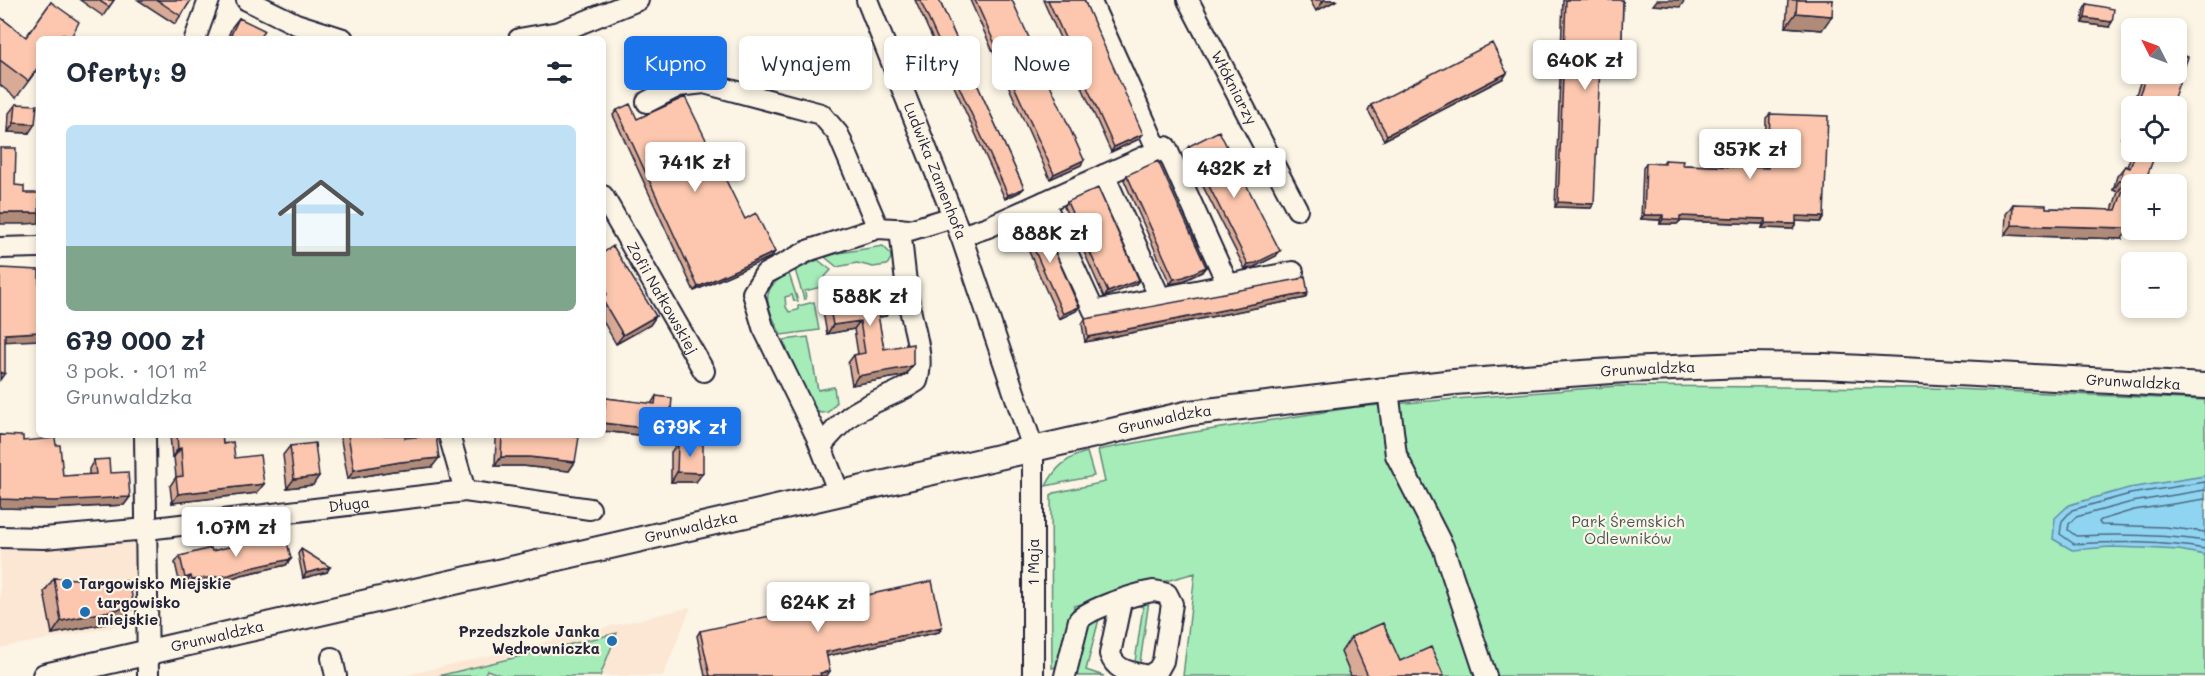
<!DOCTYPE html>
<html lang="pl">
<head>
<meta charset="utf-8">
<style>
  :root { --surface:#fff; --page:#f6f6f7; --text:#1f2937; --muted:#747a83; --accent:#1a73e8 }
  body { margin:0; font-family:Mali,sans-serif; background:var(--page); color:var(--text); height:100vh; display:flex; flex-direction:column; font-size:22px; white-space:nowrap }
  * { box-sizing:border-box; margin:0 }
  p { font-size:20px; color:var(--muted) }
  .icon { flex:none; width:33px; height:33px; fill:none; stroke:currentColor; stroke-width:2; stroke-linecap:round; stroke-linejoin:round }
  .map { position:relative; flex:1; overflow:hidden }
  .panel { position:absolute; left:36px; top:36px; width:570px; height:402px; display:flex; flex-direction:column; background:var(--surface); border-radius:9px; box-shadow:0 3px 9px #0003 }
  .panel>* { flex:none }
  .hud { position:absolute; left:624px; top:36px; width:570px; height:54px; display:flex; gap:12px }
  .needle { width:39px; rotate:312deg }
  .controls { position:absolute; left:2121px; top:18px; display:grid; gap:12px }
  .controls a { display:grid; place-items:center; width:66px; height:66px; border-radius:9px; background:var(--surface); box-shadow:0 3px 9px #0003; font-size:30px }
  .price { position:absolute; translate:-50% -51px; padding:0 14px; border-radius:6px; background:#fff; color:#222; font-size:20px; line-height:39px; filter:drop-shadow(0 2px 3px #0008) }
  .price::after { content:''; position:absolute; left:50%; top:36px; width:18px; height:14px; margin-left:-9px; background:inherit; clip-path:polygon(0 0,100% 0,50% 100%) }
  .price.on { background:var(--accent); color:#fff }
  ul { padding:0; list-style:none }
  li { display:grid; align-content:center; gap:12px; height:318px; padding:0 30px }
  li span { display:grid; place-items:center; height:186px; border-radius:9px; color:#555 }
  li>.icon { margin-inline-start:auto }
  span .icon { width:108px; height:108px; fill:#fffc; stroke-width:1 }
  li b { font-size:26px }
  h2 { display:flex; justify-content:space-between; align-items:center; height:72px; padding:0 30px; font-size:26px }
  .pill { padding:0 21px; border-radius:9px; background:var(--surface); box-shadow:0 3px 9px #0003; font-size:21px; line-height:54px }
  .pill.on { background:var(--accent); color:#fff }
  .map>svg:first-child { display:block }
  .built { fill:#fce7d4 }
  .green { fill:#a5ecb9; stroke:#64877a; stroke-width:1.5 }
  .water { fill:#8fd4f0; stroke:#638da8; stroke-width:1.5 }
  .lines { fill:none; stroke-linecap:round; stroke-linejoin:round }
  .shore { stroke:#4e6983; stroke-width:1.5 }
  .minor-casing { stroke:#22223b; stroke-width:24 }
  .major-casing { stroke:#22223b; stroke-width:28 }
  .minor { stroke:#fcf5e5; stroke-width:20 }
  .major { stroke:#fcf5e5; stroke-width:24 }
  .wall { fill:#d9ab96; stroke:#22223b; stroke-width:1.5 }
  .shaded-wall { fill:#b08b7a; stroke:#22223b; stroke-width:1.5 }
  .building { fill:#fcc7ae; stroke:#22223b; stroke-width:1.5 }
  .poi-dot { fill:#1f6fb2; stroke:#fcf5e5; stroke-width:2 }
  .labels { text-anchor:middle; stroke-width:4.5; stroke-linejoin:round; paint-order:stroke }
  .street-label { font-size:15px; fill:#22223b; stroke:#fcf5e5 }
  .park-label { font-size:15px; fill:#43545a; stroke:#fcf5e5 }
  .poi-label { font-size:15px; font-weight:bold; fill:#22223b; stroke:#fcf5e5; text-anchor:start }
</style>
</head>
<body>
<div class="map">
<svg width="2205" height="676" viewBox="0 0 2205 676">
  <rect width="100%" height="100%" fill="#fcf5e5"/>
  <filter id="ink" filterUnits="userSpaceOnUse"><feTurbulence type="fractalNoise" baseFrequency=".0167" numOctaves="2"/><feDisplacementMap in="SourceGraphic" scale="12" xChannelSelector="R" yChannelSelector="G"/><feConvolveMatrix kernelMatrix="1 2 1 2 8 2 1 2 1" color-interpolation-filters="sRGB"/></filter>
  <g filter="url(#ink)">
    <!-- built -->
    <path class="built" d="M137,538L131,624L0,648V545Z
      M691,607L663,676H403Z"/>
    <!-- green -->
    <path class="green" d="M883,246L890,253L891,258L887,265L873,267L857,263L837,267L825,257L839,253Z
      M818,260L831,270L823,279L821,287L805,291L806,299H804L795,270Z
      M789,274L798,301H794L792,295L785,297L786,307L789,312L798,310V306L814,302L819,330L781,335C769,310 755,288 789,274Z
      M808,337L818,390L834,387L836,403L828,412L821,413L814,409L784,343V340Z
      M1618,386L1931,388L2205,400V676H1183L1195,573L1074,606L1063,661L1061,666L1052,668L1051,496L1054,493L1105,482L1098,450L1182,434L1356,407Z
      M1087,452L1094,476L1046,486C1055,468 1067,457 1087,452Z
      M1150,597L1162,603L1149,601L1140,663L1152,666L1144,670L1120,660L1135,662L1143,607L1131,604Z
      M1100,615L1086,670L1104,676H1078C1075,658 1083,635 1090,619Z
      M617,633L600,676H503L487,670L484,676H438Z"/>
    <!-- water -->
    <path class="water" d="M2205,476V555L2179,550L2142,548L2110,547L2072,550L2053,539L2055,518L2069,505L2129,488Z"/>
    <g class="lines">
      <!-- shore -->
      <path class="shore" d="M2205,482L2130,494L2072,510L2062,521L2060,534L2074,544C2118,542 2161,541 2205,549
        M2205,490L2132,502L2076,517L2069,524L2068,530L2076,536C2119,534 2162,534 2205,541
        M2205,499L2134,510L2101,520L2099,522L2101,525L2165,527L2205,532"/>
      <defs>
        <g id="minor">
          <path d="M247,0L296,24L343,39"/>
          <path id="s1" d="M867,0L961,236L1033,448V676"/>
          <path id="s2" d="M1188,0L1297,209"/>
          <path d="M195,39L209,0"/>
          <path d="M519,39L559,32L638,0"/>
          <path d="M647,102L678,86L704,83L821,114L838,134L878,228"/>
          <path d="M1158,151L1166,147L1228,285"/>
          <path d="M1104,175L1160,298"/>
          <path id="s3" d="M603,196L704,371"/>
          <path d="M1044,202L1094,311L1293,272"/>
          <path d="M961,236L988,227L1158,151L1090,0"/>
          <path d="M0,248L39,247"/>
          <path d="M1388,390L1396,455L1443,547L1486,676"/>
          <path d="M145,435L148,676"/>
          <path d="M449,435L465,491"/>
          <path d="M821,446C830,435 839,425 850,416C870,401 897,395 917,381C925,356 913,329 909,303C905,279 903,254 900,229"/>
          <path d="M839,493L817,437L763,327L753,293L765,274L810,250L878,228L910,230L953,217"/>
          <path id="s4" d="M0,537L44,538L147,529L465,491L590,509"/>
          <path d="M332,658L336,676"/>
          <path d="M1065,676L1079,620C1090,608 1136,594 1153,591C1157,591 1162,593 1167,594L1172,604L1163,661L1158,670L1148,676C1131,672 1116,672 1110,654L1121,601"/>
        </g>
        <g id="major">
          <path id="s5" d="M45,676L1190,413L1454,382L1626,370L1743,365L1824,366L2205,386"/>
        </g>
      </defs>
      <!-- minor casing -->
      <use href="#minor" class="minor-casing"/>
      <!-- major casing -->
      <use href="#major" class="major-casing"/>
      <!-- minor -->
      <use href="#minor" class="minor"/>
      <!-- major -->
      <use href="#major" class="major"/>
    </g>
    <!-- wall -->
    <path class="wall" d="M80,0H114L103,16Z
      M138,0H191L175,24Z
      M915,0H939L1024,188L1020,192L1005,199Z
      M970,0H1012L1081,165L1050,179Z
      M1043,0H1084L1139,139L1111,152Z
      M1310,0H1337L1316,11Z
      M1563,0H1623L1621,66L1618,71L1599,70L1591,208L1555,207Z
      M1788,0H1833L1822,30L1786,27Z
      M51,2L70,39H39V67L16,98L0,85V17L26,37Z
      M2087,4L2109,27L2082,23L2084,9Z
      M239,18L259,39H227L232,27Z
      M2143,74H2176L2171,106H2132Z
      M1504,78L1384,140L1368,110L1371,105Z
      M16,104L29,133L8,132L9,113Z
      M2132,107V141L2121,138Z
      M617,110L637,119L745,219L771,257L694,291L613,115Z
      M1770,114L1821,222L1796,221V224L1793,229L1762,228L1763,224L1680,221L1677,224H1660V220L1641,219L1643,168L1646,163L1662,164L1665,160L1682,165L1765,168L1766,118Z
      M1189,146L1276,256L1252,268L1245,269L1185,151Z
      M2132,152H2156L2122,239L2005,235L2006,214L2013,204L2046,208L2112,210L2118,192L2113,190L2117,176L2125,166L2127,167Z
      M1127,175L1202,272L1181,282L1170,284L1124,180Z
      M1067,202L1139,280L1136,284L1104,297L1064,207Z
      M1022,222L1079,307L1076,311L1059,319L1018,227Z
      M603,253L656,316L650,325L616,344L603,321Z
      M827,293L892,307L886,316L878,317L884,349L913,365L906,374L902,376L852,385L848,363L854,355L858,354L854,329L827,334L821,301Z
      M1305,298L1085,342L1082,324L1085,319Z
      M656,396L664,438L603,431V403L606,398L651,404Z
      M0,435L23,441L56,445L63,476L89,475V469L94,460L110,473L130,497L124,505L48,509L0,508Z
      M170,435H222L223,444L235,458L257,493L172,503L170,486L176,477L174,457H172Z
      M340,435H405V438L432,467L393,471L348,479Z
      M499,435H571L575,462L569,471L523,466H495L496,439Z
      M678,443L696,482H671V452Z
      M290,446L313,485L287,488L283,455Z
      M301,549L327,572L303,578L298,554Z
      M212,551L291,559L286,565L241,575L224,581L187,587L186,583L180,585L175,563L180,556Z
      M54,578L134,606L124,620L52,634L44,592Z
      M942,627L939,632L827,656V676H705L697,636L700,631Z
      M1351,637L1400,661L1444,676H1351L1341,652Z"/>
    <!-- shaded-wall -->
    <path class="shaded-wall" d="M1324,0H1337L1316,11Z
      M1657,0H1685L1680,7L1653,5Z
      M1796,13L1832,16L1822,30L1786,27Z
      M2085,18L2112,22L2109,27L2082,23Z
      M1600,65L1621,66L1618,71L1596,70Z
      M1507,73L1504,78L1384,140L1387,135Z
      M14,123L35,124L29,133L8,132Z
      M2128,127L2132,128V141L2121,138Z
      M1143,134L1139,139L1111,152L1114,147Z
      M1084,160L1081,165L1050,179L1054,174Z
      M2120,180L2126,181L2118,192L2113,190Z
      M1024,188L1020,192L1005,199L1008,195Z
      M1558,202L1594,204L1591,208L1555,207Z
      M0,213H39V223L25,224H0Z
      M1644,215H1663L1660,220L1641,219Z
      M1680,216L1766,219L1763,224L1680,221L1677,224H1660L1663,219Z
      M1796,216L1824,217L1821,222L1793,221Z
      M1766,223L1796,224L1793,229L1762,228Z
      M2012,225L2129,228L2122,239L2005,235Z
      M1280,251L1276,256L1252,268L1245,269L1248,264Z
      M775,252L771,257L694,291L698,287Z
      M1206,267L1202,272L1181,282L1170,284L1174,279Z
      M1139,280L1136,284L1104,297L1108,292Z
      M1308,293L1305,298L1085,342L1088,337Z
      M892,307L886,316L871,318L877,309Z
      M1079,307L1076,311L1059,319L1063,314Z
      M656,316L650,325L616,344L623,335Z
      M860,321L854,329L827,334L833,325Z
      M39,332V340L0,342L5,334Z
      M913,365L906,374L902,376L852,385L858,376Z
      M0,373H5L0,380Z
      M603,423L669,431L664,438L603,431Z
      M181,448L174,457H172L178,449Z
      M501,457H529L575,462L569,471L523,466H495Z
      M439,458L432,467L393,471L348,479L354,470L400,462Z
      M677,472L703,473L696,482H671Z
      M319,476L313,485L287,488L294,479Z
      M264,484L257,493L172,503L178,494Z
      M130,497L124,505L48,509L0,508V499Z
      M291,559L286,565L241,575L224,581L187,587L192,580Z
      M330,567L327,572L303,578L306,573Z
      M191,576L186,583L180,585L185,578Z
      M134,606L124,620L52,634L61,621Z
      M942,627L939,632L823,657L826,652Z
      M830,671L827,676H818L820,673Z"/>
    <!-- building -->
    <path class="building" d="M98,0H114L109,7Z
      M157,0H191L181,16Z
      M920,0H939L1024,188L1008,195Z
      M975,0H1012L1084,160L1054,174Z
      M1048,0H1084L1143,134L1114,147Z
      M1566,0H1623L1621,66L1600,65L1594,204L1558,202Z
      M1797,0H1833L1832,16L1796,13Z
      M51,2L79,22L70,39L63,34L59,39H39V66L28,81L0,60V17L26,37Z
      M2087,4L2114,9L2112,22L2085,18Z
      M239,18L264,30L259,39H229Z
      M1492,43L1507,73L1387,135L1371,105Z
      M2176,53L2188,57L2171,106H2135L2147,74H2176Z
      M685,97L745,219L756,213L775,252L698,287L617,110L630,104L637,119Z
      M16,104L37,105L35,124L14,123Z
      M1770,114L1828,116L1824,217L1796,216V224L1766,223V219L1680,216V220L1663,219V215H1644L1646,163L1665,164V160L1683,161L1682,165L1768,168Z
      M2132,118V128L2128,127Z
      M1219,131L1280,251L1256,263L1248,264L1189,146Z
      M0,148H16L15,185L24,186V193H39V213H0Z
      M2136,152H2156L2144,184H2132V221L2129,228L2012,225L2013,204L2046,205V208L2116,210L2126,181L2120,180L2125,166L2130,168Z
      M1158,161L1206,267L1184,277L1174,279L1127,175Z
      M1098,188L1139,280L1108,292L1067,202Z
      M1038,214L1079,307L1063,314L1022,222Z
      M613,246L656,316L623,335L603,301V297L607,294L603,287V253Z
      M0,268L39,270V332L5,334V373H0Z
      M1305,276L1308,293L1088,337L1085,319L1299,279Z
      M888,282L892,307L877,309L884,349L913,344V365L909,367L858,376L854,355L865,353L860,321L833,325L827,293Z
      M656,396L672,398L669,431L603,423L606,398L655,404Z
      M0,435L23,436V441L55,438L56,445H60L63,476L96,474L94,460L109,459L110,473L128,472L130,497L54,501L0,499Z
      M177,435H222L223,444L233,442L235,458L260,455L264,484L178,494L176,477L183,476L181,448L178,449Z
      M348,435H405V438L436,435L439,458L400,462L354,470Z
      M502,435H571L570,436L579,437L575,462L529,457H501Z
      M315,443L319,476L294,479L290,446Z
      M678,443L703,444V473L677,472Z
      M285,533L291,559L246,569L229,575L192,580L191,576L185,578L180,556L211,548L212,551Z
      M301,549L330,567L306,573Z
      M54,578L129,581L134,606L61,621Z
      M932,581L942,627L826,652L830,671L820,673L821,676H710L700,631Z
      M1383,623L1400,661L1431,647L1444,676H1368L1351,637Z"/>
  </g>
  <!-- markers -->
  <g class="poi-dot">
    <circle cx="67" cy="584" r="6"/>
    <circle cx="85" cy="612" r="6"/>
    <circle cx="612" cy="641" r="6"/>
  </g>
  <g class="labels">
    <!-- street labels -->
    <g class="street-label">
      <text dy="5" stroke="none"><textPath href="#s2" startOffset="99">Włókniarzy</textPath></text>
      <text dy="5" stroke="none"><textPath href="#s1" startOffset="184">Ludwika Zamenhofa</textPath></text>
      <text dy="5" stroke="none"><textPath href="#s3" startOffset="118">Zofii Nałkowskiej</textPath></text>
      <text dy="5" stroke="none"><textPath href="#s5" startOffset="1635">Grunwaldzka</textPath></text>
      <text dy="5" stroke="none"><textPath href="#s5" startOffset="2121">Grunwaldzka</textPath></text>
      <text dy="5" stroke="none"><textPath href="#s5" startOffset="1149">Grunwaldzka</textPath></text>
      <text dy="5" stroke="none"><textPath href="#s4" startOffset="351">Długa</textPath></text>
      <text dy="5" stroke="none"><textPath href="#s5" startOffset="663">Grunwaldzka</textPath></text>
      <text transform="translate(1034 562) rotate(-90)" y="5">1 Maja</text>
      <text dy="5" stroke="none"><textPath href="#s5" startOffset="177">Grunwaldzka</textPath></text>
    </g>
    <!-- park labels -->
    <g class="park-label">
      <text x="1628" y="527">Park Śremskich<tspan x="1628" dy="17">Odlewników</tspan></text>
    </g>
    <!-- poi labels -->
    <g class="poi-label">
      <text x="79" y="589">Targowisko Miejskie</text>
      <text x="97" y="608">targowisko<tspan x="97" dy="17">miejskie</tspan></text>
      <text x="600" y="637" text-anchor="end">Przedszkole Janka<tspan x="600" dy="17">Wędrowniczka</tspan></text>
    </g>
  </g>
</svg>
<div class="controls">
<a><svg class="needle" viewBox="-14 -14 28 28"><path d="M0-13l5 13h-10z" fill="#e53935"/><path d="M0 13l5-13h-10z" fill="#747a83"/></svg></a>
<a><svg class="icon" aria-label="locate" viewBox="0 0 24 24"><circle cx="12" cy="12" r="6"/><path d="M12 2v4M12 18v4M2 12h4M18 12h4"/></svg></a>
<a>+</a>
<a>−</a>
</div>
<b class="price" style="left:1585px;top:91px">640K zł</b>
<b class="price" style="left:1750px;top:180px">357K zł</b>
<b class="price" style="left:695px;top:193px">741K zł</b>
<b class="price" style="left:1234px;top:199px">432K zł</b>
<b class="price" style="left:1050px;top:264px">888K zł</b>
<b class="price" style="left:870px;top:327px">588K zł</b>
<b class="price on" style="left:690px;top:458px">679K zł</b>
<b class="price" style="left:236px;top:558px">1.07M zł</b>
<b class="price" style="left:818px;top:633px">624K zł</b>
<div class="hud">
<a class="pill on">Kupno</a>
<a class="pill">Wynajem</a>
<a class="pill">Filtry</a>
<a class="pill">Nowe</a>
</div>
<section class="panel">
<h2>Oferty: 9<svg class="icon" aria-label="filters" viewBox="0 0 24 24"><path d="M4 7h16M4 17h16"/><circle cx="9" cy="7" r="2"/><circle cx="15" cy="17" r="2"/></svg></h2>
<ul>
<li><span style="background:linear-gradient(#bfe0f5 65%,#7fa58c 0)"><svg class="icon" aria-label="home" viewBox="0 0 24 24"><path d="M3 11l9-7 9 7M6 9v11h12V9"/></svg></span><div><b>679 000 zł</b><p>3 pok. · 101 m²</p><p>Grunwaldzka</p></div></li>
</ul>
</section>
</div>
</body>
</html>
